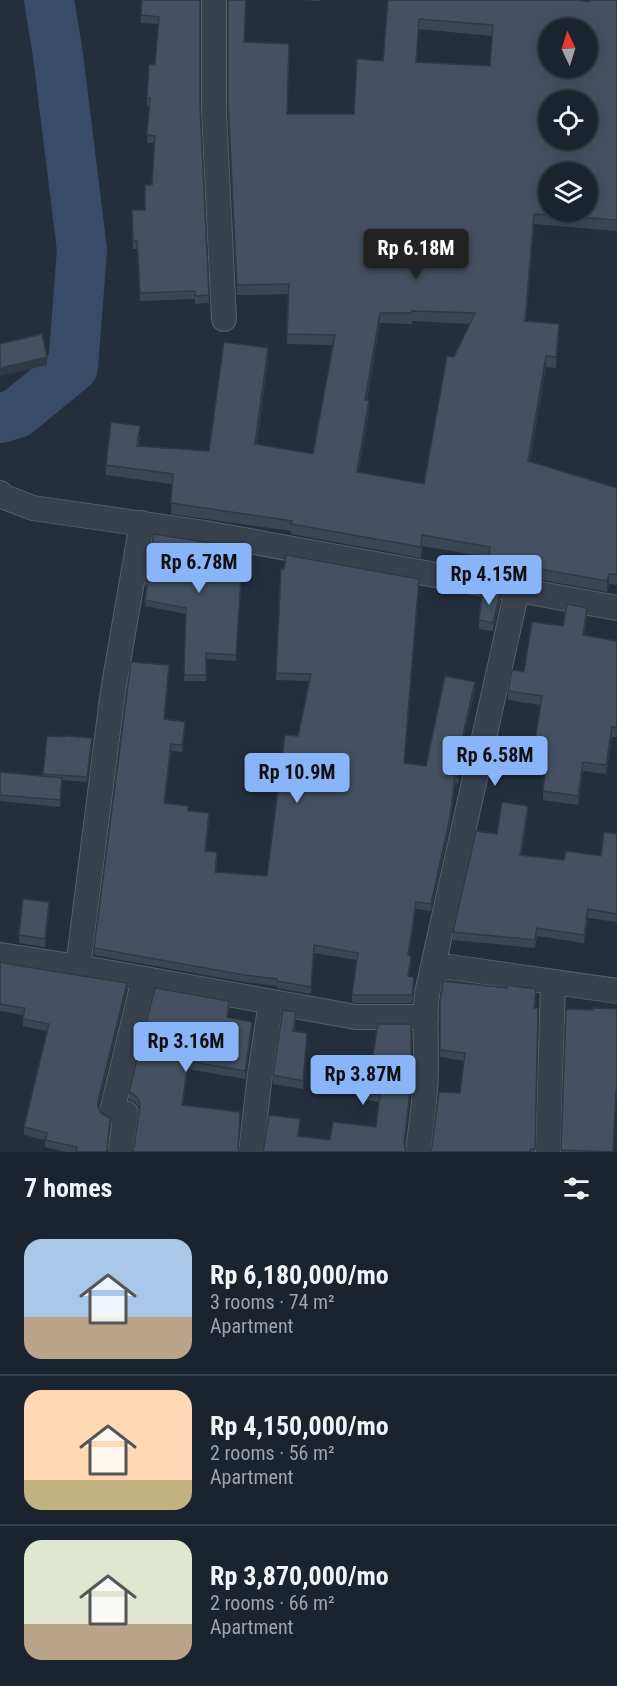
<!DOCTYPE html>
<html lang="en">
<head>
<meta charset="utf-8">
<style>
  :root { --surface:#1b232e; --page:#242b36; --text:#f1f3f6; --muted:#a0a4aa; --line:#39404a; --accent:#8ab4f8 }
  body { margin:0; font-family:"Roboto Condensed",sans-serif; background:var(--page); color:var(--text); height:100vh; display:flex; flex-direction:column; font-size:22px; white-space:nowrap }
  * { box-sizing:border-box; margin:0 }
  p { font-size:20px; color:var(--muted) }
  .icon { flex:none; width:33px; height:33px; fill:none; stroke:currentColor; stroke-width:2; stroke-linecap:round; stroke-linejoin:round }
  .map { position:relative; height:1152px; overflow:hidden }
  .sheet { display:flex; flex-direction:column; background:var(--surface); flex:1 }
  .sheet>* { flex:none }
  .needle { width:39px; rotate:356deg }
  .buttons { position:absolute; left:538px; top:18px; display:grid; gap:12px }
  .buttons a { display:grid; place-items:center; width:60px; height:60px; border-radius:50%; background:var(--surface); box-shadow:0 3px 15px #0003,0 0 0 2px var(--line); font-size:30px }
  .price { position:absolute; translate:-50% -51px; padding:0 14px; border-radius:6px; background:var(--accent); color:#111; font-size:20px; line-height:39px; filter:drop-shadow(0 2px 3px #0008) }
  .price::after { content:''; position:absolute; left:50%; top:36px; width:18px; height:14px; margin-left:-9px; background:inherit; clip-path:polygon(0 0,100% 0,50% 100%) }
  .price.on { background:#222; color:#fff }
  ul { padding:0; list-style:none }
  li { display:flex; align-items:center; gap:18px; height:150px; padding:0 24px }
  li+li { border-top:2px solid var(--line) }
  li span { display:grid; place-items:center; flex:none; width:168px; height:120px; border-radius:18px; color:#555 }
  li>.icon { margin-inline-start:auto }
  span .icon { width:72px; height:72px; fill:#fffc; stroke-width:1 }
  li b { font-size:26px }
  h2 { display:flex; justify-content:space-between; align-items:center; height:72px; padding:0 24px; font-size:26px }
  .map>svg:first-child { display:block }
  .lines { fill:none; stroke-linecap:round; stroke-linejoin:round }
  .river { stroke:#394c67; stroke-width:50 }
  .minor-casing { stroke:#565f6c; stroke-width:26 }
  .minor { stroke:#38414e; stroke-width:24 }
  .wall { fill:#3b4654; fill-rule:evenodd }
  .shaded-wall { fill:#303945 }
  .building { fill:#455162; stroke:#303945; stroke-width:1.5; fill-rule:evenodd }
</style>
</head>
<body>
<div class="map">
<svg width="617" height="1152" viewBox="0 0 617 1152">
  <rect width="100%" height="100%" fill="#242f3e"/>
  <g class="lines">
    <!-- river -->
    <path class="river" d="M0,418L17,413L73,367L82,250L58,55L49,0"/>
    <defs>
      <path id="minor" d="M214,0V112L224,319
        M0,493L2,496L33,508L205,533L617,608
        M0,955L78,967L356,1017H426
        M78,967L113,691L142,523
        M431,975L517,590
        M120,1152L126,1113L112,1111L144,979
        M251,1152L260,1074L271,1002
        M418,1152C421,1125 426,1097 426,1069C427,1043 422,1002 431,977C434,969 441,968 450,967L617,991
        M548,1152L553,983"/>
    </defs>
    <!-- minor casing -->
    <use href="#minor" class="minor-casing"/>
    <!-- minor -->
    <use href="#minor" class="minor"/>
  </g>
  <!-- wall -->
  <path class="wall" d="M200,0V105L209,303L195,304V299L140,301L137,249H133L132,210H145L152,185L155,143H147L150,106H147V98L155,65L158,24L141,23V15Z
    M228,0L245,42L287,114H354L383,61L388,0L590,2L617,0V231L534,224L526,321L559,334L556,368L546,367L530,461L617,488V585L609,584L607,592L488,570V557L422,546L421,558L291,534V531L171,514L172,484L106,475V465L140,436L139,446L209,451L268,358L257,445L313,454L333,345L287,344L288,294L237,295L228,112ZM419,29L492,36L490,66L416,62ZM412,321L470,324L454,357L424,484L358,473L369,411L367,400L380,323L412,324Z
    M303,0H321V1Z
    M243,548L236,661L206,659V681H184L186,614L145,606L147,587H145V581Z
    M419,586L404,763L426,766L475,690L462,744L463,751L458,784L455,783L450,825L431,911L416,909L409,956L411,963L409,977L414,985L412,1003H357L352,1002V994L357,960L314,953L311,994L277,988V986L244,982L94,955V948L169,673L164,720L185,729L182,752L171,751L165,803L188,811L209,821L206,851L217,860L216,872L267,876L298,736L309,681L276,680V673Z
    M500,601L493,631L479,629V620Z
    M587,617L584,636L617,641V737H612L606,774L583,771L578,805L543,800V791L546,765L533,763V754L541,705L508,700V691L563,626Z
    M47,736L92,742L87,782L62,780L60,807L0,801V772L43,776Z
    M528,814L521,856L564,860L601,856L617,834V922L588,918L584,943L537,936L535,948L453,940V932L497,834Z
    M49,910L45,947L19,943V935Z
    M0,962L127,990L98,1107L110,1125L107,1150L108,1152H66L45,1147V1140L24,1135V1127L47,1031L23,1026V1015L0,1011Z
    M536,996L535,1008H538L535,1152H430L460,1093L464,1061L440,1057V1003Z
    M229,1009L228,1017L252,1029L245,1079L188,1069L183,1105L240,1119L238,1150L134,1147L140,1111L139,1107L135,1102L129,1099V1092Z
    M566,1009L593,1010L617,1009V1098H616L613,1152H561Z
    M296,1021L294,1031L307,1041L303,1089L273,1084V1075Z
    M411,1089L404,1146L405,1151L263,1152L300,1126L299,1136L330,1140L376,1127L379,1102L367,1100V1093Z"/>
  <!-- shaded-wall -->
  <path class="shaded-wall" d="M419,19V29L416,72V62Z
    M534,214V224L525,331V321Z
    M380,313V323L365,410V400Z
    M559,324V334L556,368V357Z
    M268,348V358L255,455V444Z
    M546,356V367L528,471V461Z
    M47,357V365L0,376V368Z
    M369,400V411L357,483V472Z
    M609,574V584L607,592V581Z
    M419,579V586L404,770V763Z
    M500,593V601L493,631V623Z
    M587,608V617L583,645V635Z
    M169,665V673L164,727V719Z
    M475,682V690L461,751V743Z
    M185,722V729L182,752V745Z
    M612,727V737L606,774V765Z
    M171,744V751L164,810V803Z
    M463,744V751L458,784V777Z
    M583,762V771L578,805V796Z
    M455,776L450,825L431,911V904Z
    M528,806V814L520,864V855Z
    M49,902V910L45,947V939Z
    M416,902V909L408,963V955Z
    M588,909V918L584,943V935Z
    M127,983V990L98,1108V1101Z
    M252,1022V1029L245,1079V1071Z
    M411,1031V1089L404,1151V1143Z
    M307,1033V1041L303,1089V1081Z
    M188,1061V1069L182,1113V1105Z"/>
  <!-- building -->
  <path class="building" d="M142,0H200V105L209,295L195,296V291L140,293L137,241H133L132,210H145V185H152L155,136L147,135L150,98H147L149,64L155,65L159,17L141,15Z
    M228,0H246L244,42L289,44L287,114H354L357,59L383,61L388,0H576L590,2V0H617V220L534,214L525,321L559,324L556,357L546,356L528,461L617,488V574H609L607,581L488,560L490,547L422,535L421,547L291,524L292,521L171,503L173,474L106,465L111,422L140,426L137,446L209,451L224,342L268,348L255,444L313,454L335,335L287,334L289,284L237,285L228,101ZM419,19L493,25L490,66L416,62ZM549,28H588V68H549ZM549,100H588V140H549ZM549,172H588V212H549ZM412,311L475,313L454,357L447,356L424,484L357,472L369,400H365L380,313H412Z
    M42,334L47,357L0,368V344Z
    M154,534L243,548L236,655L206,653V675H184L186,608L145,600L148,581H145Z
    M286,555L419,579L404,763L426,766L445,676L475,682L461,743L463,744L458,777L455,776L450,817L431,904L416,902L408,955L411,956L408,976L414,977L412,995H357L352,994L358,953L314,945L311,987L277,981V979L244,975L94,948L131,662L169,665L164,719L185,722L182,745L171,744L164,803L188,806V811L209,813L205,851L217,852L215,872L267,876L285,735L298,736L311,674L276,673L281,569H284Z
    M483,590L500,593L493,623L479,620Z
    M567,604L587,608L583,635L617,641V728L612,727L606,765L583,762L578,796L543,791L547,756L533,754L542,696L508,691L512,670L524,672L532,622L563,626Z
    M47,736L65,737V736L92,738L87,777L43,774Z
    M0,772L62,778L60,800L0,795Z
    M502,802L528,806L520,855L564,860L566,851L601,856L604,832L617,834V914L588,909L584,935L537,928L535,940L453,932L476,831L497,834Z
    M23,899L49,902L45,939L19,935Z
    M0,962L15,965L127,983L98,1101V1107L102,1114L110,1118L107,1149L108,1152H76L77,1147L45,1140L47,1133L24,1127L49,1024L23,1019L25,1008L0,1004Z
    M443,981L507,988V985L536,989L534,1008H538L535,1149H531L530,1152H430L432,1146L439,1092L460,1093L465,1053L440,1050V1003Z
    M155,988L229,1001L227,1017L252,1022L245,1071L188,1061L182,1105L240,1112L238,1150L240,1152H132L134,1147L140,1107L139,1100L135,1095L129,1092Z
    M593,1008L617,1009V1090H616L613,1152L561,1150L566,1009L593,1010Z
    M283,1010L296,1012L293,1031L307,1033L303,1081L273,1075Z
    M378,1024H411V1082L404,1143L406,1152H263L269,1115L300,1119L298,1136L330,1140L333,1122L376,1127L380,1095L367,1093Z"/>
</svg>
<div class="buttons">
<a><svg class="needle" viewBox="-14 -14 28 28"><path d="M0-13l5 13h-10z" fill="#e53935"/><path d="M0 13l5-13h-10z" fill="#a0a4aa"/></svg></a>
<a><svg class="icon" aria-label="locate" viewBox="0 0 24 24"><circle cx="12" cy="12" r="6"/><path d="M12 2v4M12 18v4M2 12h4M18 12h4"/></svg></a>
<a><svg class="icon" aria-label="layers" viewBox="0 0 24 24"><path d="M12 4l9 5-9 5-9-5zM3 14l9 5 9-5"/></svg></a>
</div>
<b class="price on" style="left:416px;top:280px">Rp 6.18M</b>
<b class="price" style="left:199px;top:594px">Rp 6.78M</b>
<b class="price" style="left:489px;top:606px">Rp 4.15M</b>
<b class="price" style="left:495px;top:787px">Rp 6.58M</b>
<b class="price" style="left:297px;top:804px">Rp 10.9M</b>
<b class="price" style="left:186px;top:1073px">Rp 3.16M</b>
<b class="price" style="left:363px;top:1106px">Rp 3.87M</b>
</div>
<section class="sheet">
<h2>7 homes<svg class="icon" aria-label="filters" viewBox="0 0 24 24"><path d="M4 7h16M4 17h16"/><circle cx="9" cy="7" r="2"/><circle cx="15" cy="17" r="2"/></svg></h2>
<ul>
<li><span style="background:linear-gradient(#a9c7e8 65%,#b9a48a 0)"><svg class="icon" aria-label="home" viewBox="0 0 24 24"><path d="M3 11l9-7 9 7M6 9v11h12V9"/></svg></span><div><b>Rp 6,180,000/mo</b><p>3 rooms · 74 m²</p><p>Apartment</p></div></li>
<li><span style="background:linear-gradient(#ffd9b3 75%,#c2b280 0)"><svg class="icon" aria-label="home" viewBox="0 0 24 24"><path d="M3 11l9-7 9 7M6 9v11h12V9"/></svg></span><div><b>Rp 4,150,000/mo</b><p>2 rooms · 56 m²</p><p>Apartment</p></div></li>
<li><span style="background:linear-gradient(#dfe7d0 70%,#b9a48a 0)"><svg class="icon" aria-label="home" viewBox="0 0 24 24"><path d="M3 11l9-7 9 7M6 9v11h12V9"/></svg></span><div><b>Rp 3,870,000/mo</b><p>2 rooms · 66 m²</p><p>Apartment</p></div></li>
</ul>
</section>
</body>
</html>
